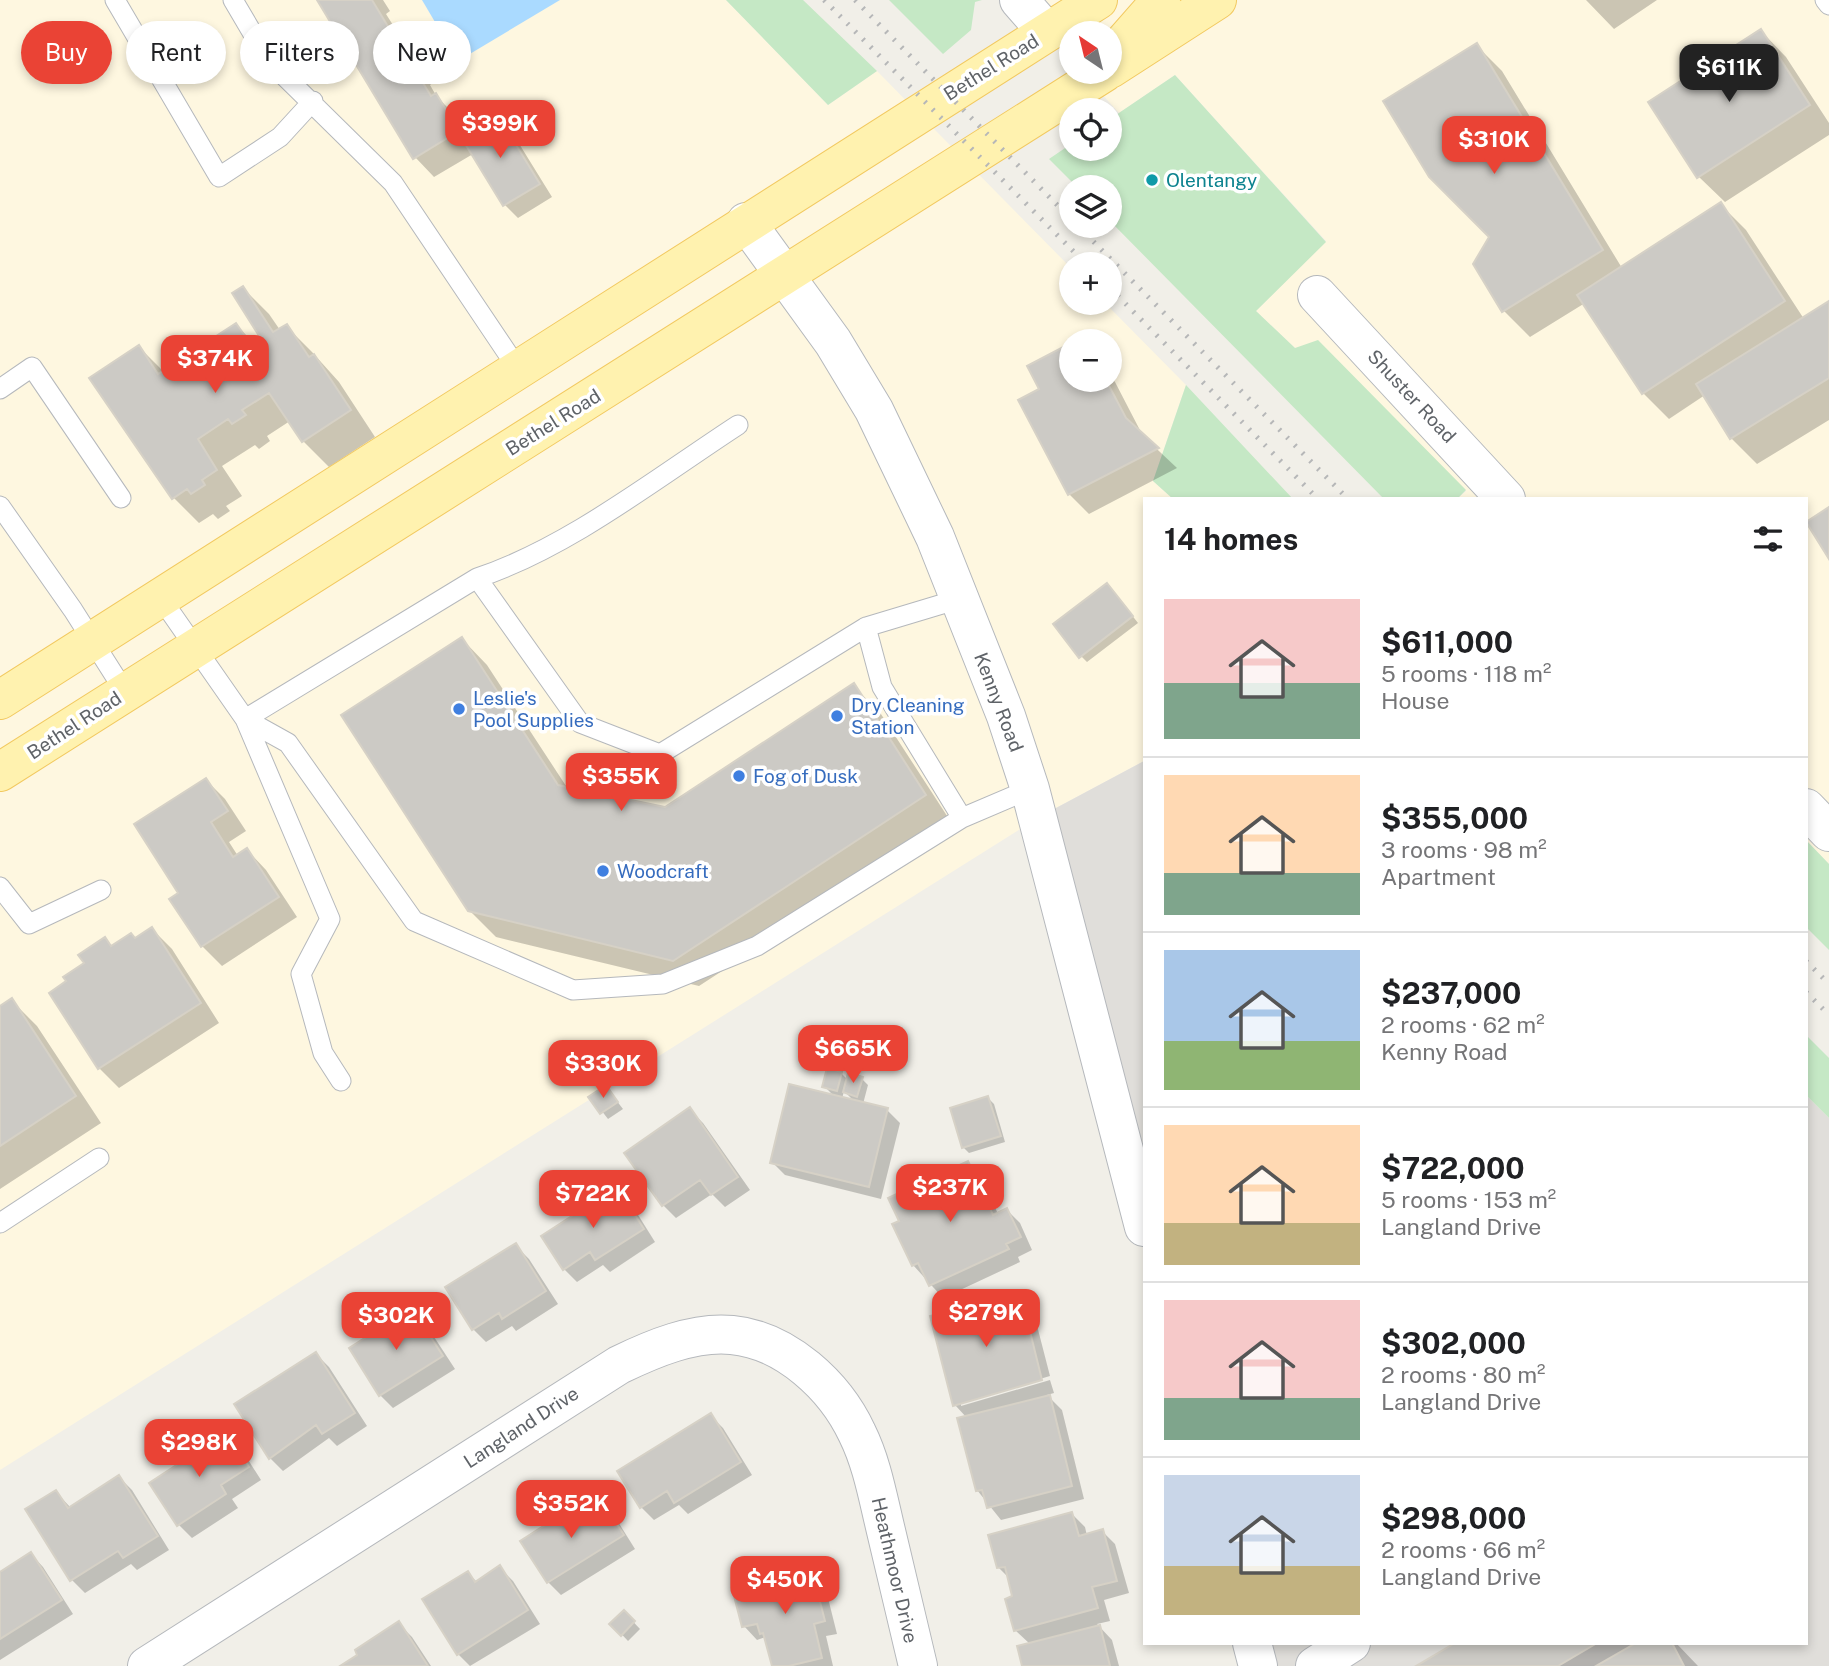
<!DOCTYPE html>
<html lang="en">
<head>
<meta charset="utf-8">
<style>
  :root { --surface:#fff; --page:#f2f2f2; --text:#202124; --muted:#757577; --line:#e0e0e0; --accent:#ea4335 }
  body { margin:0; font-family:"Public Sans",sans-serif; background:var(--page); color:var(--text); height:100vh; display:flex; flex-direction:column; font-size:26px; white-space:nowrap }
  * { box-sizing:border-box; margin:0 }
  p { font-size:23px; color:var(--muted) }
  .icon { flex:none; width:38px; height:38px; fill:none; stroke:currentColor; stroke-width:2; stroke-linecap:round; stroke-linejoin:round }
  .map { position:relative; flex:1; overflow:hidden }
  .sheet { position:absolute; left:1143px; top:497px; width:665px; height:1148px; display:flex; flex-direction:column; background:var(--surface); border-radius:0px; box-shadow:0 4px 10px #0003 }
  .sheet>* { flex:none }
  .hud { position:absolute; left:21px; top:21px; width:665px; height:63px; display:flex; gap:14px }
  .needle { width:46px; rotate:325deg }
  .tools { position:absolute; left:1059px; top:21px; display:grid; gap:14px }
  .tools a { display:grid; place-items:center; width:63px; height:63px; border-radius:50%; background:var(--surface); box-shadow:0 4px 10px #0003; font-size:35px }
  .price { position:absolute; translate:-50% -60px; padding:0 16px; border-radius:14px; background:var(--accent); color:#fff; font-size:23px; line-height:46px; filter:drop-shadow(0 2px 4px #0008) }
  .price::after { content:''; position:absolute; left:50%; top:42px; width:21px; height:16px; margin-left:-10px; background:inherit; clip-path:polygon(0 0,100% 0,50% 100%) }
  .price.current { background:#222; color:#fff }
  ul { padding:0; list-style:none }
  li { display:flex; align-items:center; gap:21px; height:175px; padding:0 21px }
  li+li { border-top:2px solid var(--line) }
  li span { display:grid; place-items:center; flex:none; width:196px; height:140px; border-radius:0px; color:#555 }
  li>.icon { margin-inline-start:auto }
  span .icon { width:84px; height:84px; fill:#fffc; stroke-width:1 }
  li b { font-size:30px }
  h2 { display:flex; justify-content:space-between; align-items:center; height:84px; padding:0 21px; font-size:30px }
  .chip { padding:0 24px; border-radius:32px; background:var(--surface); box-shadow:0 4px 10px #0003; font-size:24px; line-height:63px }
  .chip.current { background:var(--accent); color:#fff }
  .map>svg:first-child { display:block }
  .commercial { fill:#fef7e0; fill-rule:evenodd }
  .industrial { fill:#e0deda }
  .green { fill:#c5e8c5 }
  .water { fill:#aadaff }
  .shadow { fill:#0003; fill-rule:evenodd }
  .building { fill:#cccac5; stroke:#d6d1c6; stroke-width:2 }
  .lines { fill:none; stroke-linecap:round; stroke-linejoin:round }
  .service-casing { stroke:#b5b8bc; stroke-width:21 }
  .minor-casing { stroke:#b5b8bc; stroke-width:40 }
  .primary-casing { stroke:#f2c960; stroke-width:40 }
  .service { stroke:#fff; stroke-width:19 }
  .minor { stroke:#fff; stroke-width:38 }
  .primary { stroke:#fff2af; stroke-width:38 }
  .rail { stroke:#b6b7b8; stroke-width:5; stroke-dasharray:2 9; stroke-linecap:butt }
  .culture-dot { fill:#0f9aa8; stroke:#fff; stroke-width:2.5 }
  .shop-dot { fill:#3f7fe0; stroke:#fff; stroke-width:2.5 }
  .labels { text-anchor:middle; stroke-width:7; stroke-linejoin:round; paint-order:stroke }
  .street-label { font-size:19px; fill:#5f6368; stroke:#fff }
  .culture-label { font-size:19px; fill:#0d838f; stroke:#fff; text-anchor:start }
  .shop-label { font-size:19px; fill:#366cbe; stroke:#fff; text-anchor:start }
</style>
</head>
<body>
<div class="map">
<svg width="1829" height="1666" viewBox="0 0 1829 1666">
  <rect width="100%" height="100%" fill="#f1efe8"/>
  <!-- commercial -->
  <path class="commercial" d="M0,0H726L828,105L877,71L1071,268V303H1105L1186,385L1153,481L1173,499H1144V761L1041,816L0,1470ZM1071,341H1110V380H1071Z
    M1018,0H1829V864L1806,840V499H1457L1466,491L1295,348L1256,311L1326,241L1175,75L1119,113L1082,72H1110V33H1071V59Z"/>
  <!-- industrial -->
  <path class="industrial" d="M1144,761V1217L1041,816Z
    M1806,1095L1829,1118V1666H1260L1254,1643H1806Z"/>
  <!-- green -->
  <path class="green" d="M726,0H803L877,71L828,105Z
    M889,0H982L975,2L971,30L943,54Z
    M1175,75L1326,242L1256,311L1295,348L1318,340L1466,490L1457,499H1384L1110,221V187H1077L1049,159L1071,144V149H1110V119Z
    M1186,385L1293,499H1173L1153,481Z
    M1806,840L1829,864V950L1806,927Z
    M1806,1035L1829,1058V1118L1806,1095Z"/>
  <!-- water -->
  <path class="water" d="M422,0H560L458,61Z"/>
  <!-- shadow -->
  <path class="shadow" d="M319,0H383L390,11L386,14L410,52L435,81L430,85L437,97L455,115L467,135L497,117L510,129L552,197L518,218L505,205L473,154L434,177L415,157Z
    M1586,0H1657L1614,29Z
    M1761,31L1786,57L1829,123V135L1725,202L1699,177Z
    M1476,45L1502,71L1622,268L1720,204L1746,230L1804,319L1829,303V420L1757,464L1731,438L1705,395L1669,419L1643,393L1585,303L1530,337L1504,311L1475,264L1491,237Z
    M243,288L269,314L280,330L286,326L312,352L339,382L375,437L329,467L303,441L290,421L267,436L270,441L259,449L255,445L222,466L242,496L226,506L230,511L218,519L213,514L199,523L173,497L139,347L164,372L236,325L256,345L264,340Z
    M1062,349L1071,358V380H1110V376L1115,382L1143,436L1177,468L1089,514L1069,494L1041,390Z
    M1113,591L1138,623L1087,662L1081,656Z
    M462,639L487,665L568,789L665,809L853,686L879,711L951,822L699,986L496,937L469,910Z
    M206,780L225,799L246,831L229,842L238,856L247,850L266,870L297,917L222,966L202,946L181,894Z
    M152,929L172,949L219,1023L119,1088L99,1068L86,964L105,939L113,947L136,940Z
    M11,1000L37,1026L101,1123L0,1189V1008Z
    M841,1073L848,1080L862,1079L868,1085L863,1104L887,1110L900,1123L881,1199L785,1175L772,1162L835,1097L824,1086ZM844,1091L855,1102L842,1099Z
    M606,1087L623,1109L608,1119L591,1097Z
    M988,1098L994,1104L1005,1142L969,1153L963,1147Z
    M690,1110L703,1123L750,1190L725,1207L712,1194L676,1218L663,1205Z
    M968,1163L981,1176L998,1214L1007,1210L1020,1223L1032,1250L1018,1257L1020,1262L943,1298L913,1265L901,1222Z
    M617,1189L630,1202L655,1242L610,1272L603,1265L577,1282L564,1269Z
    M516,1246L529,1259L558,1304L516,1331L512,1326L486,1342L473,1329Z
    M1020,1297L1033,1310L1050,1376L961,1402V1406L1050,1380L1054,1393L1047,1395L1062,1410L1084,1499L1001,1520L977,1490L967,1418L955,1405Z
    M412,1310L425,1323L455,1369L393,1408L380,1395Z
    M316,1354L329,1367L367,1426L337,1446L329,1438L283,1471L270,1458L236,1404Z
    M710,1415L723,1428L752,1475L688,1514L679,1505L654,1520L641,1507Z
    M227,1434L240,1447L261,1480L232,1499L238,1508L192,1538L179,1525Z
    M119,1477L132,1490L169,1550L137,1570L131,1564L85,1593L72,1580L56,1492L71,1508Z
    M602,1504L615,1517L635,1549L561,1595L548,1582L569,1511L578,1519Z
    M1072,1514L1085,1527L1087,1536L1102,1531L1115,1544L1129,1593L1104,1600L1110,1621L1097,1624L1112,1640L1119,1666H1024L1030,1644L1015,1630V1597L1010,1579L998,1567Z
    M31,1554L43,1567L73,1614L0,1660V1574Z
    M500,1568L513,1581L540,1624L470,1666L458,1654L425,1599L468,1573L477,1582Z
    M811,1569L824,1582L837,1634L826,1636L833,1666H774L765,1637L757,1640L744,1626Z
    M624,1612L640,1629L628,1641L612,1624Z
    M399,1624L412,1637L431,1666H343Z
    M1459,1643H1676L1698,1666H1419Z"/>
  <!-- building -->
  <path class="building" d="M317,0H372L404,53L410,49L417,61L412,65L431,96L436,93L459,131L413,159Z
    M1761,29L1810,105L1697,178L1648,102Z
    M1477,43L1603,250L1502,312L1473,264L1489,237L1429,177L1383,101Z
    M497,114L540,184L503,206L461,137Z
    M1721,202L1785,301L1642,394L1577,295Z
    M243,286L273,332L287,324L309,357L314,354L351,410L302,442L269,393L242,410L246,415L232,424L228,419L198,439L217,470L202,480L205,485L191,494L187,489L172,499L89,378L139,345L158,374L236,323L252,346L261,339L232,293Z
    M1829,301V378L1730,439L1696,384Z
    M1063,347L1071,363V380H1106L1126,418L1159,448L1068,495L1018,400L1039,389L1027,366Z
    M1829,507V559L1806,522Z
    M1107,583L1133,616L1079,658L1053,624Z
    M462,637L558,785L665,807L854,683L926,795L673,961L468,911L341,715Z
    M206,778L228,811L211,822L233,857L247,848L279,897L201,947L169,899L178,893L134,824Z
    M152,927L201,1003L98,1069L49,993L66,981L63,977L84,963L78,955L105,937L111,946L131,933L135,938Z
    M12,998L76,1096L0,1146V1006Z
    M827,1068L842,1072L837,1091L822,1087Z
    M848,1073L863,1077L857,1097L843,1092Z
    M789,1084L888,1108L869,1187L770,1163Z
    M606,1085L618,1102L600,1114L588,1097Z
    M988,1096L1001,1136L962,1148L950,1108Z
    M690,1107L738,1177L711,1195L700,1180L662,1206L624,1153Z
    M968,1161L993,1215L1007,1208L1021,1237L1006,1244L1009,1249L929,1286L918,1263L912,1266L892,1224L899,1221L888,1198Z
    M617,1187L644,1229L595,1260L590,1252L563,1270L541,1236Z
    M516,1243L546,1291L502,1319L499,1313L472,1330L445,1287Z
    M1021,1295L1042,1380L953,1406L930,1316Z
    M412,1308L443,1356L379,1396L349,1348Z
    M316,1352L355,1413L322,1434L316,1425L269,1459L234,1404Z
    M1050,1395L1072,1486L987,1508L982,1490L976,1491L957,1418Z
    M711,1413L741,1462L674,1503L667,1491L640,1508L617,1471Z
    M227,1432L249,1467L221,1485L226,1494L177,1526L149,1483Z
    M119,1475L158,1536L123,1558L118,1551L70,1581L25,1509L56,1490L68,1508Z
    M602,1501L624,1535L547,1583L520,1541L570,1509L575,1519Z
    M1072,1512L1079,1536L1103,1529L1117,1581L1092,1587L1098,1608L1014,1631L1005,1599L1012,1596L1005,1567L997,1568L988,1535Z
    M31,1552L62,1600L0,1639V1572Z
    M500,1565L528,1610L457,1655L422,1599L468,1571L475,1582Z
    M811,1567L825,1621L814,1624L822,1658L789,1666H772L763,1633L760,1634L757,1624L742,1627L734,1596L749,1592L747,1583Z
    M624,1610L635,1621L621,1636L609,1624Z
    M399,1621L428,1666H340L357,1655L355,1650Z
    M1100,1625L1110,1666H1022L1017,1646Z
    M1455,1643H1597L1558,1666H1416Z
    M1636,1643H1672L1684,1666H1596Z"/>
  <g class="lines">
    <defs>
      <path id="service" d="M115,0L219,177L280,137L313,101
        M233,0L269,61L393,183L518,369
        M1825,0L1829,5
        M0,389L32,367L121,498
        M0,506L73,610L125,692
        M477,578L580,723L660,754L866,627L959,599
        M160,597L245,719L330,919L301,974L323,1053L341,1081
        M866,627L882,687L962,818L1030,789
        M245,719L288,743L414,921L573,990L663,984L757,946L962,818
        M245,719L477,578C568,548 658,477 738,425
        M0,887L29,924L101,890
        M0,1223L99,1158"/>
      <path id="minor" d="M1019,0L1047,32
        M746,222L833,342L874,410L935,537L1006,716L1030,789L1144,1227
        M1317,295L1506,499
        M1806,808L1829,832
        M1252,1643L1258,1666
        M147,1666L619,1365C652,1349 694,1331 732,1335C786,1340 835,1386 857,1433C872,1463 878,1498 886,1531C897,1576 907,1621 918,1666
        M1315,1666L1351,1643"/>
      <path id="primary" d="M1118,49L1161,0
        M1110,69L1217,0
        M0,700L1098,0
        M0,772L1105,72"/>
    </defs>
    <!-- service casing -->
    <use href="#service" class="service-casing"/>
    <!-- minor casing -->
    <use href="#minor" class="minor-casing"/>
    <!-- primary casing -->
    <use href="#primary" class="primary-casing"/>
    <!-- service -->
    <use href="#service" class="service"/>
    <!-- minor -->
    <use href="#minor" class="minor"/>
    <!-- primary -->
    <use href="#primary" class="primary"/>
    <!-- rail -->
    <path class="rail" d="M824,0L1086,264
      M855,0L1071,219
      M1078,226L1348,499
      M1110,288L1318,499
      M1806,961L1829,984
      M1806,992L1829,1015"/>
  </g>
  <!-- markers -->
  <circle class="culture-dot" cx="1152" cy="180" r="7"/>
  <g class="shop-dot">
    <circle cx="459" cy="709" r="7"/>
    <circle cx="837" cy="716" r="7"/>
    <circle cx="739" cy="776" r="7"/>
    <circle cx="603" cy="871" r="7"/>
  </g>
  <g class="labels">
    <!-- street labels -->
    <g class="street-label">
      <text transform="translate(991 67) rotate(-32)" y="7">Bethel Road</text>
      <text transform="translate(1412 396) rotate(47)" y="7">Shuster Road</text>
      <text transform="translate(553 422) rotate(-32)" y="7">Bethel Road</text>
      <text transform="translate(999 702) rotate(69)" y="7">Kenny Road</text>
      <text transform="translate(74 725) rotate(-33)" y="7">Bethel Road</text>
      <text transform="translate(521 1427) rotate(-33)" y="7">Langland Drive</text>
      <text transform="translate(895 1570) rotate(77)" y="7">Heathmoor Drive</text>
    </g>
    <!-- culture labels -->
    <g class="culture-label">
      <text x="1166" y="187">Olentangy</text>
    </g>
    <!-- shop labels -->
    <g class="shop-label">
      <text x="473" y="705">Leslie's<tspan x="473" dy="22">Pool Supplies</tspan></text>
      <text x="851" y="712">Dry Cleaning<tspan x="851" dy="22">Station</tspan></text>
      <text x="753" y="783">Fog of Dusk</text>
      <text x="617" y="878">Woodcraft</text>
    </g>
  </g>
</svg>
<div class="tools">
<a><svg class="needle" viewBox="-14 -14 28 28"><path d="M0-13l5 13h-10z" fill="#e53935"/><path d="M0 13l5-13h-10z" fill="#757577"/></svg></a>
<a><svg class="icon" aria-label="locate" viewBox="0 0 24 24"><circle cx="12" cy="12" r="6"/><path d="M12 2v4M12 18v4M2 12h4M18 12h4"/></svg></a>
<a><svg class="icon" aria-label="layers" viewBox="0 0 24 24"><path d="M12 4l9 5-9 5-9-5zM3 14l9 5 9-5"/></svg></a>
<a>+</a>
<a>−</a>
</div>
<b class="price current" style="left:1729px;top:104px">$611K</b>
<b class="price" style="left:500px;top:160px">$399K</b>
<b class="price" style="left:1494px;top:176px">$310K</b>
<b class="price" style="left:215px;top:395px">$374K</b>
<b class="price" style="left:621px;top:813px">$355K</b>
<b class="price" style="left:853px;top:1085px">$665K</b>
<b class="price" style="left:603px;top:1100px">$330K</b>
<b class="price" style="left:950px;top:1224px">$237K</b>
<b class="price" style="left:593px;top:1230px">$722K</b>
<b class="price" style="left:986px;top:1349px">$279K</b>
<b class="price" style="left:396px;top:1352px">$302K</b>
<b class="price" style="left:199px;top:1479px">$298K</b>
<b class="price" style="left:571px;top:1540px">$352K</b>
<b class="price" style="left:785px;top:1616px">$450K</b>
<div class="hud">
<a class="chip current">Buy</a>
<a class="chip">Rent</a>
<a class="chip">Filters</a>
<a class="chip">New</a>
</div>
<section class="sheet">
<h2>14 homes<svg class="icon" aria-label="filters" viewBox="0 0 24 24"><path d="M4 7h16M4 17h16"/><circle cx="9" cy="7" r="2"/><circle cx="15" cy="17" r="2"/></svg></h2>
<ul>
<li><span style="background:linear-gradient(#f6c9c9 60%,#7fa58c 0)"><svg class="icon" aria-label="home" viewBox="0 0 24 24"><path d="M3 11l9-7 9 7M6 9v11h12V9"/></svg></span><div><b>$611,000</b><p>5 rooms · 118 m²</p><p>House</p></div></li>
<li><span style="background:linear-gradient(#ffd9b3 70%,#7fa58c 0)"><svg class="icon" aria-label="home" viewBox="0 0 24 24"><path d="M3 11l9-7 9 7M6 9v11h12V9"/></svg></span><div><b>$355,000</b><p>3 rooms · 98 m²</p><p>Apartment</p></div></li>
<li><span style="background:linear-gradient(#a9c7e8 65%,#8fb573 0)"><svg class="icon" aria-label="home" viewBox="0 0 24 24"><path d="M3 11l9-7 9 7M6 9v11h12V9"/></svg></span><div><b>$237,000</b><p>2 rooms · 62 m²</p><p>Kenny Road</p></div></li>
<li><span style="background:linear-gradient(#ffd9b3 70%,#c2b280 0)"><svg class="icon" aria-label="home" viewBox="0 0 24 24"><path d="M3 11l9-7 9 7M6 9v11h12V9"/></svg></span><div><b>$722,000</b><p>5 rooms · 153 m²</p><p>Langland Drive</p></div></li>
<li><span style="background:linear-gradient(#f6c9c9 70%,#7fa58c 0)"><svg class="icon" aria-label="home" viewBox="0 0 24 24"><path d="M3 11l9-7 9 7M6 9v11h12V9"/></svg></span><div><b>$302,000</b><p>2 rooms · 80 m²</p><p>Langland Drive</p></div></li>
<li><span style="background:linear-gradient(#c9d6e8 65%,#c2b280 0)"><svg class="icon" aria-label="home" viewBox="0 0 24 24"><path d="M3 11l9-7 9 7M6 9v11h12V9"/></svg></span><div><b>$298,000</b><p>2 rooms · 66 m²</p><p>Langland Drive</p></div></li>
</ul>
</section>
</div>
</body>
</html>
